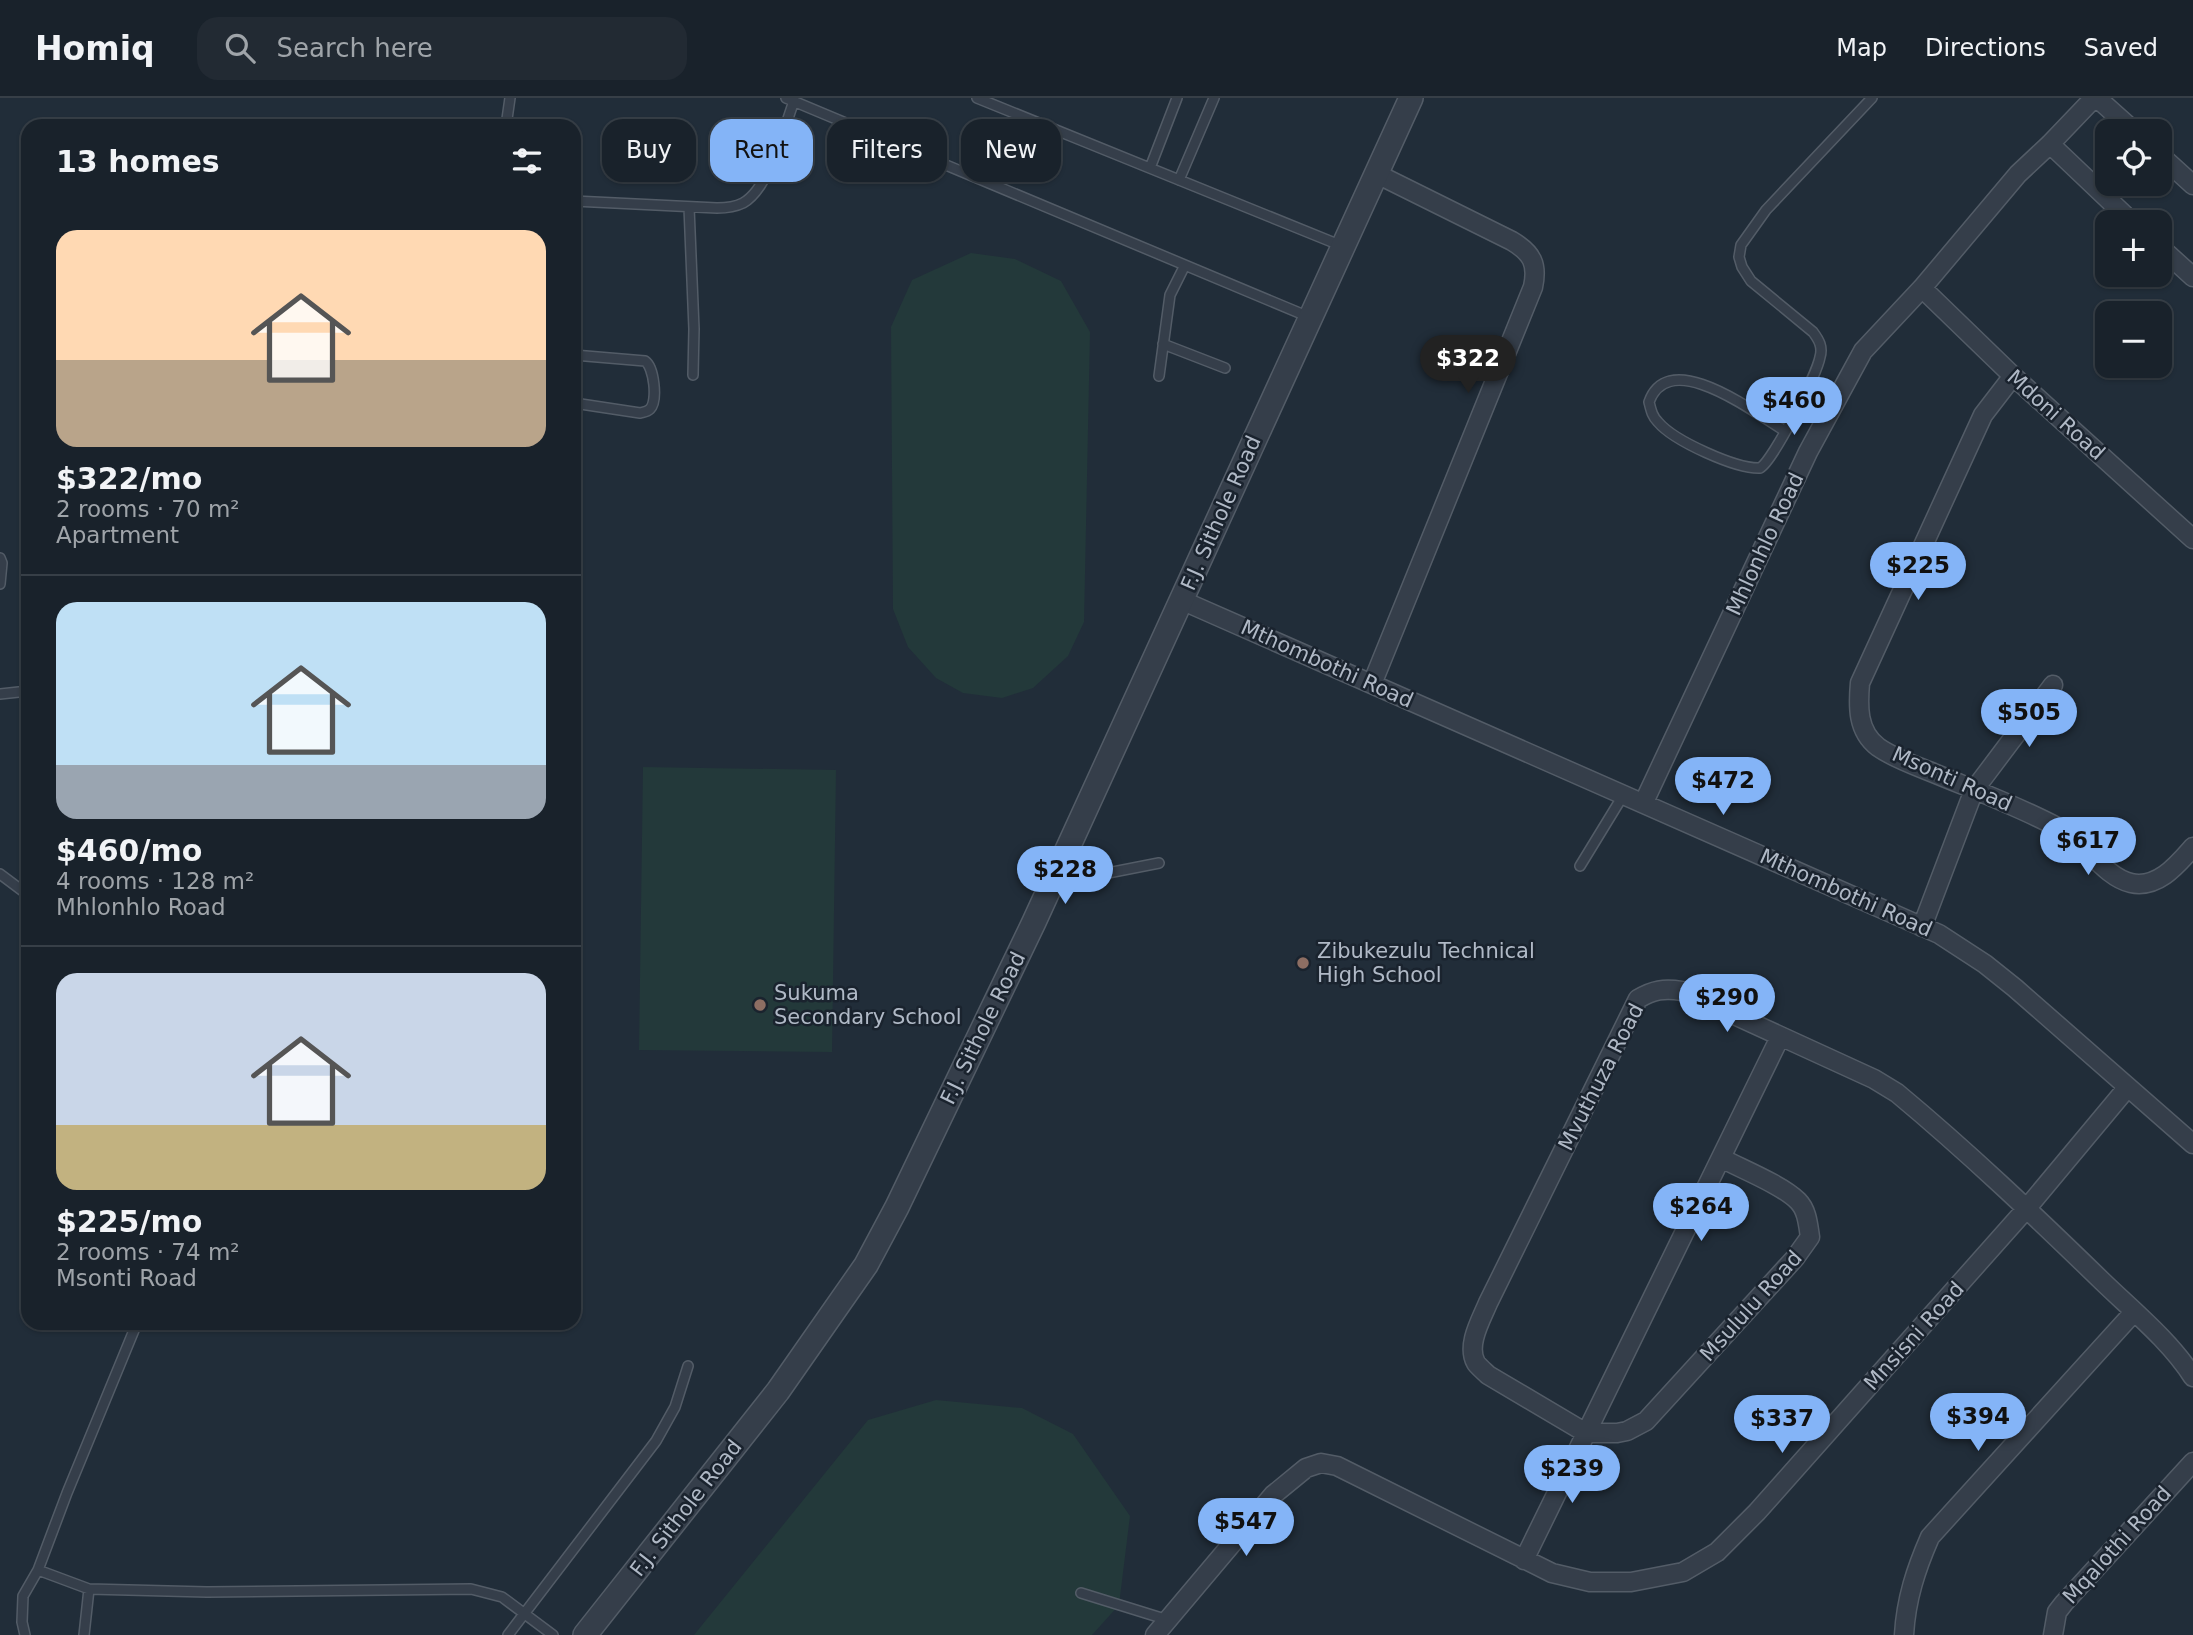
<!DOCTYPE html>
<html lang="en">
<head>
<meta charset="utf-8">
<style>
  :root { --surface:#19222b; --page:#222a33; --text:#f1f3f6; --muted:#9fa4a9; --line:#373f47; --accent:#84b4f7 }
  body { margin:0; font-family:"DejaVu Sans",sans-serif; background:var(--page); color:var(--text); height:100vh; display:flex; flex-direction:column; font-size:26px; white-space:nowrap }
  * { box-sizing:border-box; margin:0 }
  p { font-size:23px; color:var(--muted) }
  .icon { flex:none; width:38px; height:38px; fill:none; stroke:currentColor; stroke-width:2; stroke-linecap:round; stroke-linejoin:round }
  .map { position:relative; flex:1; overflow:hidden }
  .panel { position:absolute; left:21px; top:21px; width:560px; height:1211px; display:flex; flex-direction:column; background:var(--surface); border-radius:21px; box-shadow:0 2px 5px #0004,0 0 0 2px var(--line) }
  .panel>* { flex:none }
  .guide { position:absolute; left:602px; top:21px; width:665px; height:63px; display:flex; gap:14px }
  .fabs { position:absolute; left:2095px; top:21px; display:grid; gap:14px }
  .fabs a { display:grid; place-items:center; width:77px; height:77px; border-radius:14px; background:var(--surface); box-shadow:0 2px 5px #0004,0 0 0 2px var(--line); font-size:35px }
  .price { position:absolute; translate:-50% -60px; padding:0 16px; border-radius:24px; background:var(--accent); color:#111; font-size:23px; line-height:46px; filter:drop-shadow(0 2px 4px #0008) }
  .price::after { content:''; position:absolute; left:50%; top:42px; width:21px; height:16px; margin-left:-10px; background:inherit; clip-path:polygon(0 0,100% 0,50% 100%) }
  .price.active { background:#222; color:#fff }
  ul { padding:0; list-style:none }
  li { display:grid; align-content:center; gap:14px; height:371px; padding:0 35px }
  li+li { border-top:2px solid var(--line) }
  li span { display:grid; place-items:center; height:217px; border-radius:21px; color:#555 }
  li>.icon { margin-inline-start:auto }
  span .icon { width:126px; height:126px; fill:#fffc; stroke-width:1 }
  li b { font-size:30px }
  h2 { display:flex; justify-content:space-between; align-items:center; height:84px; padding:0 35px; font-size:30px }
  .chip { padding:0 24px; border-radius:21px; background:var(--surface); box-shadow:0 2px 5px #0004,0 0 0 2px var(--line); font-size:24px; line-height:63px }
  .chip.active { background:var(--accent); color:#111 }
  header { display:flex; align-items:center; gap:42px; box-sizing:border-box; height:98px; padding:0 35px; background:var(--surface); border-bottom:2px solid var(--line) }
  header strong { font-size:33px }
  nav { display:flex; gap:38px; margin-inline-start:auto; font-size:24px }
  .search { width:490px; height:63px; background:var(--page); display:flex; align-items:center; gap:18px; box-sizing:border-box; padding:0 24px; border-radius:21px; color:var(--muted); font-size:26px }
  .map>svg:first-child { display:block }
  .green { fill:#23393a }
  .lines { fill:none; stroke-linecap:round; stroke-linejoin:round }
  .service-casing { stroke:#535c67; stroke-width:12 }
  .minor-casing { stroke:#535c67; stroke-width:21 }
  .tertiary-casing { stroke:#535c67; stroke-width:26 }
  .service { stroke:#353e4a; stroke-width:9 }
  .minor { stroke:#353e4a; stroke-width:18 }
  .tertiary { stroke:#353e4a; stroke-width:23 }
  .education-dot { fill:#8d6e63; stroke:#1a232e; stroke-width:2.5 }
  .labels { text-anchor:middle; stroke-width:5; stroke-linejoin:round; paint-order:stroke }
  .street-label { font-size:21px; fill:#b0b9c6; stroke:#1a232e }
  .poi-label { font-size:21px; fill:#b0b9c6; stroke:#1a232e; text-anchor:start }
</style>
</head>
<body>
<header>
<strong>Homiq</strong>
<div class="search"><svg class="icon" aria-label="search" viewBox="0 0 24 24"><circle cx="10" cy="10" r="6"/><path d="M15 15l6 6"/></svg>Search here</div>
<nav><a>Map</a><a>Directions</a><a>Saved</a></nav>
</header>
<div class="map">
<svg width="2193" height="1537" viewBox="0 0 2193 1537">
  <rect width="100%" height="100%" fill="#212d39"/>
  <!-- green -->
  <path class="green" d="M971,155L1015,161L1061,183L1090,234L1084,524L1068,558L1033,590L1002,600L963,595L936,580L908,549L893,511L891,229L912,182Z
    M643,669L836,672L832,954L639,952Z
    M936,1302L1022,1310L1073,1336L1130,1418L1119,1507L1092,1537H694L868,1322Z"/>
  <g class="lines">
    <defs>
      <path id="service" d="M786,0L1309,219
        M977,0L1342,148
        M506,28L510,0
        M1150,70L1177,0
        M1179,82L1214,0
        M574,103L717,110C726,110 735,109 743,105C769,91 784,30 794,3
        M689,109L694,231L693,277
        M1163,246L1225,270
        M574,257L645,263C654,269 658,303 650,311C647,314 643,314 640,315L574,305
        M1159,278L1170,197L1185,167
        M1785,333C1755,315 1669,248 1649,304C1651,312 1652,318 1658,324C1674,343 1736,371 1760,370C1773,363 1817,276 1820,259C1823,249 1819,242 1813,234L1751,183L1742,169L1739,159L1741,147L1766,112L1872,0
        M0,460L2,465L0,486
        M0,596L28,593
        M1580,768L1624,696
        M0,776L28,797
        M1057,785L1159,765
        M38,1472L89,1491L207,1494L471,1491L502,1499L553,1537
        M1081,1495L1168,1522
        M25,1537L22,1524L23,1498L38,1472L67,1395L137,1225
        M84,1537L89,1491
        M508,1537L656,1343L675,1309L688,1268"/>
      <path id="minor" d="M2097,0L2134,33
        M2050,46L2132,124
        M2160,57L2193,87
        M2160,149L2193,179
        M1922,190L2013,278L2193,441
        M2013,278L1983,317L1860,585C1858,608 1857,633 1878,649C1895,661 1917,668 1936,676C1977,693 2020,709 2059,730C2084,743 2104,779 2131,785C2158,791 2178,766 2193,749
        M1181,502L1939,836L1985,866L2015,890L2193,1046
        M1372,586L1533,189C1538,166 1532,155 1512,143L1377,76
        M1644,704L1808,354L1863,253L1922,190L2018,76L2050,46L2094,0
        M1922,829L1974,692L2053,587
        M1721,1060C1742,1071 1782,1087 1798,1103C1807,1112 1808,1126 1810,1139L1795,1160L1646,1323L1627,1333L1617,1335H1586L1488,1277C1485,1274 1479,1269 1476,1265C1466,1247 1481,1222 1488,1205L1638,901C1653,892 1664,890 1682,893L1874,981L1897,995C1968,1054 2035,1118 2102,1183C2133,1213 2170,1243 2193,1279
        M1524,1462L1780,939
        M1155,1537L1273,1397L1306,1370L1321,1365L1337,1368L1552,1475L1590,1484H1631L1683,1474L1717,1454L1757,1414L2027,1110L2127,990
        M1904,1537C1906,1501 1916,1471 1930,1439L2134,1214
        M2053,1537L2057,1514L2064,1505L2193,1364"/>
      <path id="tertiary" d="M585,1537L778,1293L866,1167L897,1109L1034,824L1411,0"/>
    </defs>
    <!-- service casing -->
    <use href="#service" class="service-casing"/>
    <!-- minor casing -->
    <use href="#minor" class="minor-casing"/>
    <!-- tertiary casing -->
    <use href="#tertiary" class="tertiary-casing"/>
    <!-- service -->
    <use href="#service" class="service"/>
    <!-- minor -->
    <use href="#minor" class="minor"/>
    <!-- tertiary -->
    <use href="#tertiary" class="tertiary"/>
  </g>
  <!-- markers -->
  <g class="education-dot">
    <circle cx="1303" cy="865" r="7"/>
    <circle cx="760" cy="907" r="7"/>
  </g>
  <g class="labels">
    <!-- street labels -->
    <g class="street-label">
      <text transform="translate(2056 317) rotate(42)" y="7">Mdoni Road</text>
      <text transform="translate(1221 415) rotate(-66)" y="7">F.J. Sithole Road</text>
      <text transform="translate(1765 446) rotate(-65)" y="7">Mhlonhlo Road</text>
      <text transform="translate(1327 566) rotate(24)" y="7">Mthombothi Road</text>
      <text transform="translate(1952 681) rotate(24)" y="7">Msonti Road</text>
      <text transform="translate(1846 795) rotate(24)" y="7">Mthombothi Road</text>
      <text transform="translate(983 930) rotate(-64)" y="7">F.J. Sithole Road</text>
      <text transform="translate(1601 979) rotate(-63)" y="7">Mvuthuza Road</text>
      <text transform="translate(1751 1208) rotate(-48)" y="7">Msululu Road</text>
      <text transform="translate(1914 1238) rotate(-48)" y="7">Mnsisni Road</text>
      <text transform="translate(686 1410) rotate(-52)" y="7">F.J. Sithole Road</text>
      <text transform="translate(2117 1447) rotate(-48)" y="7">Mqalothi Road</text>
    </g>
    <!-- poi labels -->
    <g class="poi-label">
      <text x="1317" y="860">Zibukezulu Technical<tspan x="1317" dy="24">High School</tspan></text>
      <text x="774" y="902">Sukuma<tspan x="774" dy="24">Secondary School</tspan></text>
    </g>
  </g>
</svg>
<div class="fabs">
<a><svg class="icon" aria-label="locate" viewBox="0 0 24 24"><circle cx="12" cy="12" r="6"/><path d="M12 2v4M12 18v4M2 12h4M18 12h4"/></svg></a>
<a>+</a>
<a>−</a>
</div>
<b class="price active" style="left:1468px;top:297px">$322</b>
<b class="price" style="left:1794px;top:339px">$460</b>
<b class="price" style="left:1918px;top:504px">$225</b>
<b class="price" style="left:2029px;top:651px">$505</b>
<b class="price" style="left:1723px;top:719px">$472</b>
<b class="price" style="left:2088px;top:779px">$617</b>
<b class="price" style="left:1065px;top:808px">$228</b>
<b class="price" style="left:1727px;top:936px">$290</b>
<b class="price" style="left:1701px;top:1145px">$264</b>
<b class="price" style="left:1978px;top:1355px">$394</b>
<b class="price" style="left:1782px;top:1357px">$337</b>
<b class="price" style="left:1572px;top:1407px">$239</b>
<b class="price" style="left:1246px;top:1460px">$547</b>
<div class="guide">
<a class="chip">Buy</a>
<a class="chip active">Rent</a>
<a class="chip">Filters</a>
<a class="chip">New</a>
</div>
<section class="panel">
<h2>13 homes<svg class="icon" aria-label="filters" viewBox="0 0 24 24"><path d="M4 7h16M4 17h16"/><circle cx="9" cy="7" r="2"/><circle cx="15" cy="17" r="2"/></svg></h2>
<ul>
<li><span style="background:linear-gradient(#ffd9b3 60%,#b9a48a 0)"><svg class="icon" aria-label="home" viewBox="0 0 24 24"><path d="M3 11l9-7 9 7M6 9v11h12V9"/></svg></span><div><b>$322/mo</b><p>2 rooms · 70 m²</p><p>Apartment</p></div></li>
<li><span style="background:linear-gradient(#bfe0f5 75%,#9aa5b1 0)"><svg class="icon" aria-label="home" viewBox="0 0 24 24"><path d="M3 11l9-7 9 7M6 9v11h12V9"/></svg></span><div><b>$460/mo</b><p>4 rooms · 128 m²</p><p>Mhlonhlo Road</p></div></li>
<li><span style="background:linear-gradient(#c9d6e8 70%,#c2b280 0)"><svg class="icon" aria-label="home" viewBox="0 0 24 24"><path d="M3 11l9-7 9 7M6 9v11h12V9"/></svg></span><div><b>$225/mo</b><p>2 rooms · 74 m²</p><p>Msonti Road</p></div></li>
</ul>
</section>
</div>
</body>
</html>
